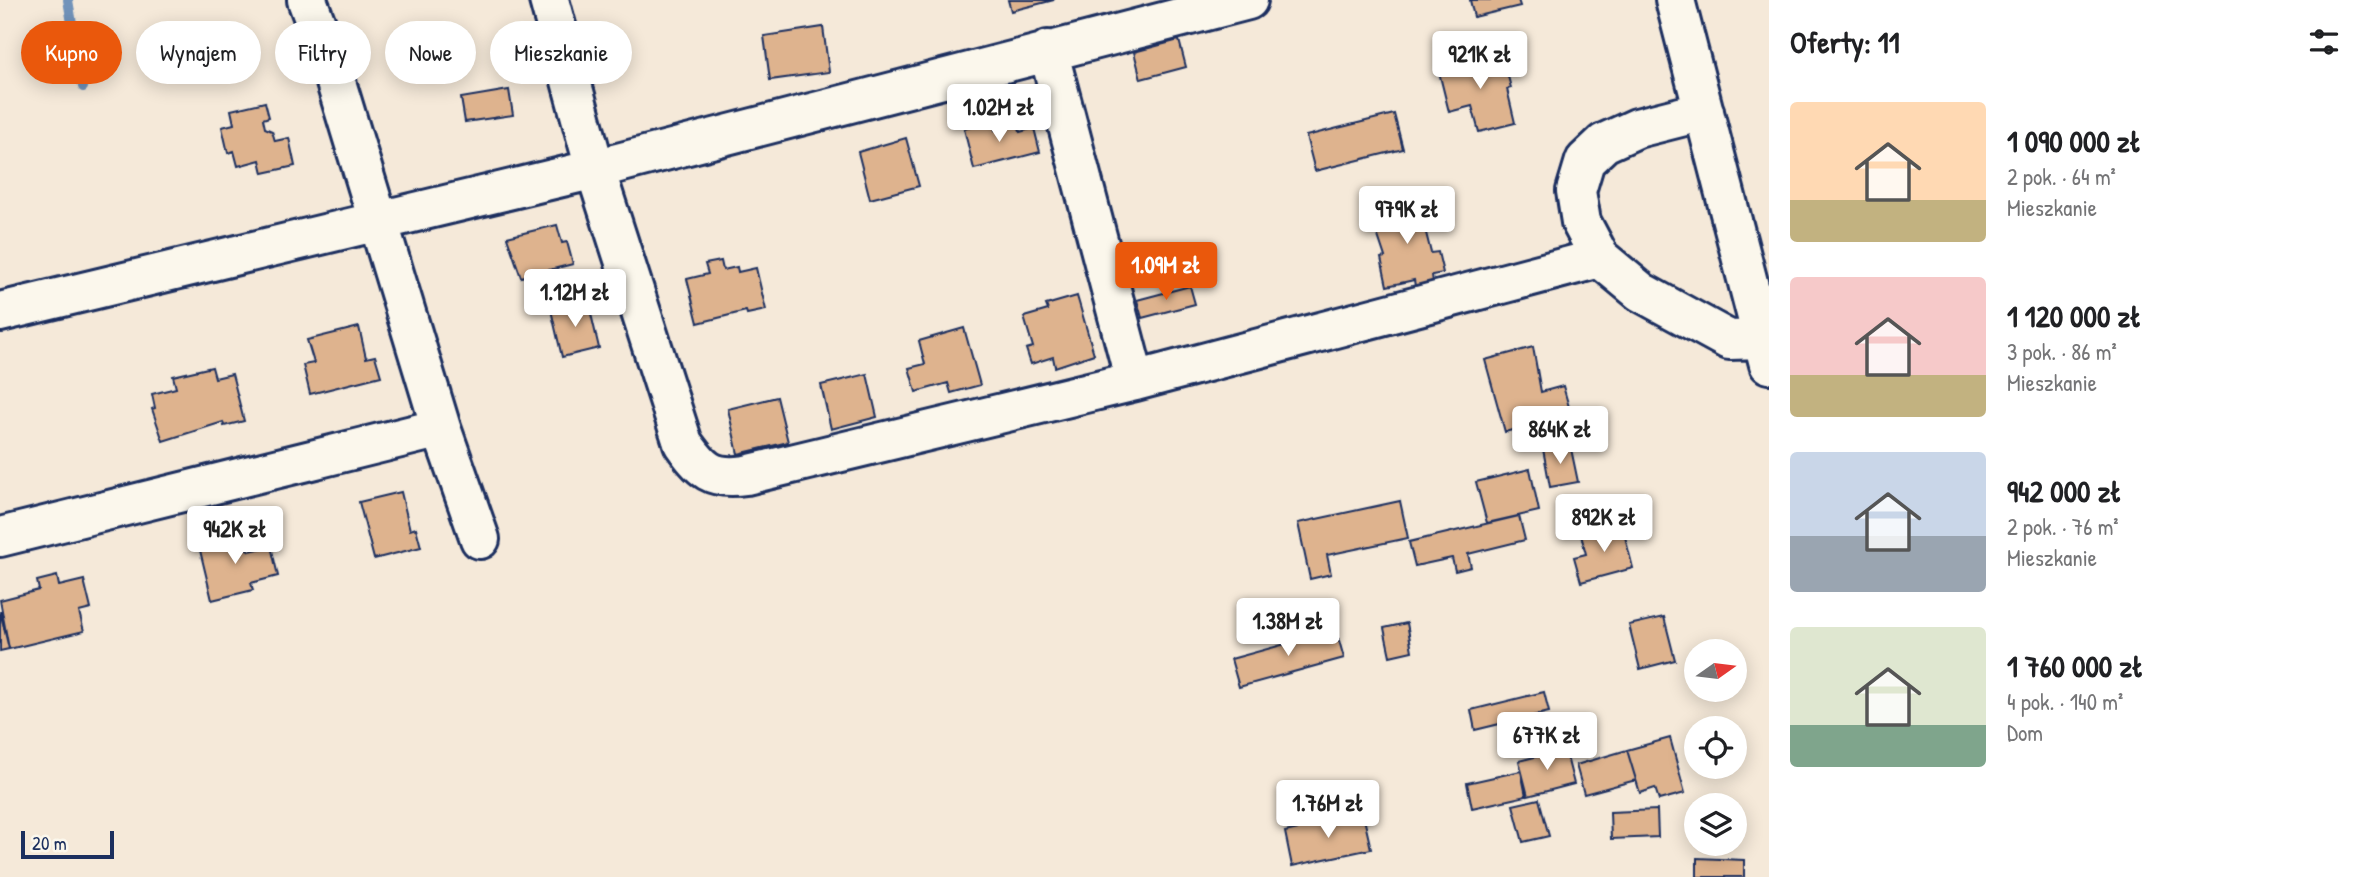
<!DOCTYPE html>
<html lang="pl">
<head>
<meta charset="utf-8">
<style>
  :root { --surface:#fff; --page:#f2f2f2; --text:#202124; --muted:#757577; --accent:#ea580c }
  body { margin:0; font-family:"Patrick Hand",sans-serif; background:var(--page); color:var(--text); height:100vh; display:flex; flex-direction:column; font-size:26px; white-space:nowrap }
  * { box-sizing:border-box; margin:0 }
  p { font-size:23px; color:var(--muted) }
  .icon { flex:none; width:38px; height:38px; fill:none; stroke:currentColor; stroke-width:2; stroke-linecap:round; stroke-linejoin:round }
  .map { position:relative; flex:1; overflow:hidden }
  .side { display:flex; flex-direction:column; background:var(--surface); width:595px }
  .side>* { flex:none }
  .banner { position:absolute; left:21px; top:21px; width:665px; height:63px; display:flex; gap:14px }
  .needle { width:46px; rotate:76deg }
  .buttons { position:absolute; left:1684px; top:639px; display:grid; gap:14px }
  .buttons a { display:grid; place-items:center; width:63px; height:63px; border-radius:50%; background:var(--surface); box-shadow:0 4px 18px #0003; font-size:35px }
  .scale { position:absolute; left:21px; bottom:18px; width:93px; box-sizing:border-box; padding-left:7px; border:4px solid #1b2f5e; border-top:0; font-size:19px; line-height:24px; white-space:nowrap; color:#1b2f5e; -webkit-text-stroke:5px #fbf7ec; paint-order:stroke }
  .price { position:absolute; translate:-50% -60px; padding:0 16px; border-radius:7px; background:#fff; color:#222; font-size:23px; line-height:46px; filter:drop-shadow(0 2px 4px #0008) }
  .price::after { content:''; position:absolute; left:50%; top:42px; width:21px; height:16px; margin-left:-10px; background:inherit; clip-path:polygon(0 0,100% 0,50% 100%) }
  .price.on { background:var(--accent); color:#fff }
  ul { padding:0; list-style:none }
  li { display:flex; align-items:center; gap:21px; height:175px; padding:0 21px }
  li span { display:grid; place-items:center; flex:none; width:196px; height:140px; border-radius:7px; color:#555 }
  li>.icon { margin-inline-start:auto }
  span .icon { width:84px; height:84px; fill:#fffc; stroke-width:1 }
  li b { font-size:30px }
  h2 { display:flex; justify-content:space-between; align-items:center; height:84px; padding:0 21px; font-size:30px }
  .tag { padding:0 24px; border-radius:32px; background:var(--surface); box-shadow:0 4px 18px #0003; font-size:24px; line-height:63px }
  .tag.on { background:var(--accent); color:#fff }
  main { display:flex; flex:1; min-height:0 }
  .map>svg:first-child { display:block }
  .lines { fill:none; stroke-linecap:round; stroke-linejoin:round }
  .stream { stroke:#7293ba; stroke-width:10 }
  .building { fill:#deb38e; stroke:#1b2f5e; stroke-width:2 }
  .minor-casing { stroke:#1b2f5e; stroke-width:44 }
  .minor { stroke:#fbf7ec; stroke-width:38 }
</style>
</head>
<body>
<main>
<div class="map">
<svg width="1769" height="877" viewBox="0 0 1769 877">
  <rect width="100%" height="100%" fill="#f5e9d9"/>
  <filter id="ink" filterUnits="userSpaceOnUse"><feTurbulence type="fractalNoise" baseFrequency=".0143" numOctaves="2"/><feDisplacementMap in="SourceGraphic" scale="14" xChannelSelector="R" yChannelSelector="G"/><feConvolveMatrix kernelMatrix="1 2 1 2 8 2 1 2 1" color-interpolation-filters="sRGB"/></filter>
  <g filter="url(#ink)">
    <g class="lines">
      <!-- stream -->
      <path class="stream" d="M68,0L83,87"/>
    </g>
    <!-- building -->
    <path class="building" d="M1008,0H1054L1011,11Z
      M1470,0H1518L1520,6L1474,17Z
      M823,27L829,72L770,80L764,36Z
      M1179,40L1186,67L1141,79L1134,52Z
      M1498,54L1501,65L1505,64L1511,88L1507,89L1515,123L1479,132L1472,106L1449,112L1438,68Z
      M509,90L513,115L465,122L461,98Z
      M265,102L269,117L263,119L265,128L272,131L275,141L289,138L295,166L263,173L260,160L238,166L234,151L228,153L222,127L234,124L231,110Z
      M1394,114L1403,149L1315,171L1306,136Z
      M993,121L995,130L1018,124L1020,132L1034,128L1040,152L974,169L964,129Z
      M906,138L919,186L870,199L858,152Z
      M1425,200L1430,219L1423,221L1431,253L1438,252L1443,273L1432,275L1433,282L1426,288L1415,286L1414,280L1387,286L1381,258L1385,257L1371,215Z
      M557,225L562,243L567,242L573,264L521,277L507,237Z
      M721,261L723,270L737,267L738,272L756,268L766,310L747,314L746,311L698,323L687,279L708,274L705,264Z
      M1190,286L1195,304L1142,318L1137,300Z
      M1077,296L1094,354L1055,367L1053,357L1031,364L1026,349L1033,347L1024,317L1048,310L1046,305Z
      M588,301L599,348L562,357L551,310Z
      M359,327L366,358L375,356L381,376L310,394L303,365L314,363L307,340Z
      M964,328L980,385L951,393L948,383L916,392L909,368L925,364L919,341Z
      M1533,347L1541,392L1563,386L1571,414L1505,432L1485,360Z
      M212,367L215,378L232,374L244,421L224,426L223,422L163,441L152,409L155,408L152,394L176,388L173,376Z
      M867,374L877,417L831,429L821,385Z
      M777,397L788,442L738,454L728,409Z
      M1570,444L1578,482L1550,487L1543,449Z
      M1530,469L1539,511L1487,523L1476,482Z
      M401,492L410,530L416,528L421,547L374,559L359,502Z
      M1400,501L1408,538L1327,555L1331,574L1310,579L1298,523Z
      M1519,516L1525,540L1468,554L1471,567L1455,571L1452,558L1415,566L1409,542Z
      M1622,525L1633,568L1581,582L1574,557L1586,554L1581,535Z
      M238,532L242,546L250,551L271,546L278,576L251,583L253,590L212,600L198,542Z
      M57,576L59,586L84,580L91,609L79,612L84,631L9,649L0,600L39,590L37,581Z
      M0,611L9,649L0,651Z
      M1664,617L1675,660L1640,669L1629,625Z
      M1407,623L1412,651L1390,656L1384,628Z
      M1336,630L1344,658L1239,687L1231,659Z
      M1544,692L1549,712L1475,730L1471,710Z
      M1670,738L1685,793L1659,800L1655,788L1640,793L1627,750Z
      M1565,749L1574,784L1528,796L1519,761Z
      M1627,750L1636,780L1584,794L1576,765Z
      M1521,771L1526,796L1472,808L1467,783Z
      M1539,799L1549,836L1523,842L1513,805Z
      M1657,810L1658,837L1611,839L1610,812Z
      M1363,814L1371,849L1292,866L1285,832Z
      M1697,858L1744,860V877H1697Z"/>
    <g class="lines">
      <defs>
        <path id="minor" d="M307,0L328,56L441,428L480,539
          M1248,0L595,169L683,443C702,470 711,480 746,475L1135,381L1600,258
          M1675,0L1769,364
          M1048,50L1135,381
          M1704,111L1637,128L1604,143L1585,161L1576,191L1581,222L1600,258L1641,292L1729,340L1763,339
          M0,312L595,169L549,0
          M0,537L441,428"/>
      </defs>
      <!-- minor casing -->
      <use href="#minor" class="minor-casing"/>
      <!-- minor -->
      <use href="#minor" class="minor"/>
    </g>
  </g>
</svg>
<div class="buttons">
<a><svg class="needle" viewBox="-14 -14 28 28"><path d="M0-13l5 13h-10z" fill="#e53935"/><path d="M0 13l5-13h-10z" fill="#757577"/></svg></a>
<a><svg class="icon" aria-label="locate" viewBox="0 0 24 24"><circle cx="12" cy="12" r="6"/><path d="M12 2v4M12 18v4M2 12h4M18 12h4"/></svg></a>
<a><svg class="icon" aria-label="layers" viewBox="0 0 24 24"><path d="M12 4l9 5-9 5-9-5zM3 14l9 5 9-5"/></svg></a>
</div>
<div class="scale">20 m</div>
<b class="price" style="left:1480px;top:91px">921K zł</b>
<b class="price" style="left:999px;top:144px">1.02M zł</b>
<b class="price" style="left:1407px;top:246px">979K zł</b>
<b class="price on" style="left:1166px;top:302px">1.09M zł</b>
<b class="price" style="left:575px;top:329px">1.12M zł</b>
<b class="price" style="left:1560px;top:466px">864K zł</b>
<b class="price" style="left:1604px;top:554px">892K zł</b>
<b class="price" style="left:235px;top:566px">942K zł</b>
<b class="price" style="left:1288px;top:658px">1.38M zł</b>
<b class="price" style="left:1547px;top:772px">677K zł</b>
<b class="price" style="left:1328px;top:840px">1.76M zł</b>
<div class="banner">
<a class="tag on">Kupno</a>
<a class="tag">Wynajem</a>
<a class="tag">Filtry</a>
<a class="tag">Nowe</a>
<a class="tag">Mieszkanie</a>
</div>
</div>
<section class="side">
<h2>Oferty: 11<svg class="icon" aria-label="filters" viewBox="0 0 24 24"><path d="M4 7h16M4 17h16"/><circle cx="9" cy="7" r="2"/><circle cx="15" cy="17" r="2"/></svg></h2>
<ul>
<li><span style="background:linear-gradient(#ffd9b3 70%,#c2b280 0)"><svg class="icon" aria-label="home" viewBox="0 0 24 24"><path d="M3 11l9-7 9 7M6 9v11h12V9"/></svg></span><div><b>1 090 000 zł</b><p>2 pok. · 64 m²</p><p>Mieszkanie</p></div></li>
<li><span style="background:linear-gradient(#f6c9c9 70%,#c2b280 0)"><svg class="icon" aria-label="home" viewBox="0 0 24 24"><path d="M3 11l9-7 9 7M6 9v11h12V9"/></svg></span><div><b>1 120 000 zł</b><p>3 pok. · 86 m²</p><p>Mieszkanie</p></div></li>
<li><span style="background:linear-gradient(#c9d6e8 60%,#9aa5b1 0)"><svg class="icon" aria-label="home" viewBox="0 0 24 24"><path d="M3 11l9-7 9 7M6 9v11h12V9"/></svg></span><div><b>942 000 zł</b><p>2 pok. · 76 m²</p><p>Mieszkanie</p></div></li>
<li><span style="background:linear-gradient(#dfe7d0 70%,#7fa58c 0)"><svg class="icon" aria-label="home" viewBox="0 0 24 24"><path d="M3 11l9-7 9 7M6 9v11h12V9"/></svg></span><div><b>1 760 000 zł</b><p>4 pok. · 140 m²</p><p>Dom</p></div></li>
</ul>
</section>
</main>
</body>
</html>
